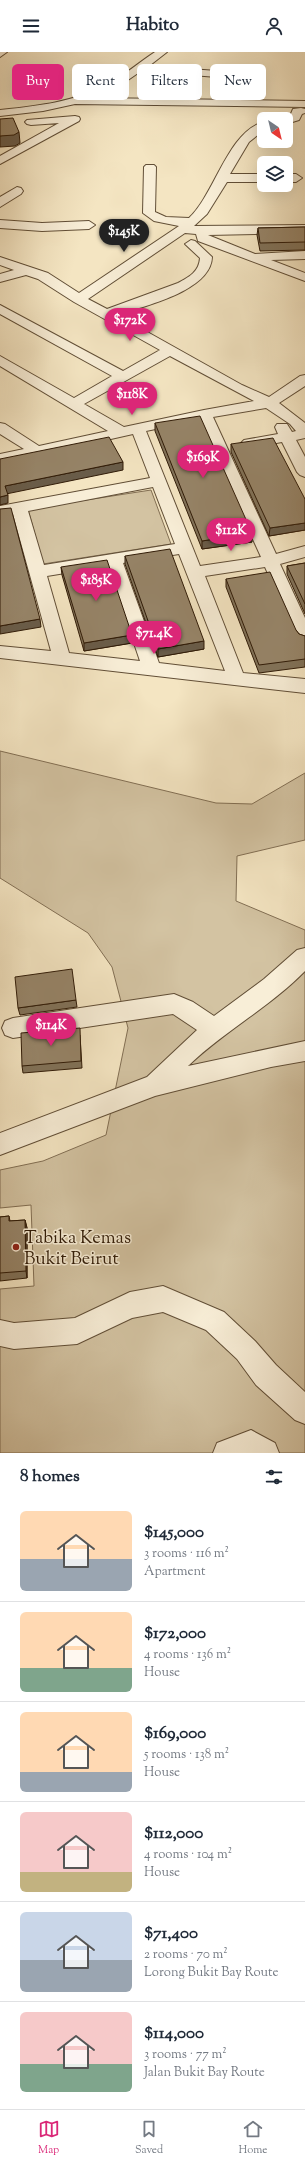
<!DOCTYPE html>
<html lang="en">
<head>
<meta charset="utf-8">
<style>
  :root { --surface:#fff; --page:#f6f6f7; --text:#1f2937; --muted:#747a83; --line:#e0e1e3; --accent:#db2777 }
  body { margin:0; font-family:"Sorts Mill Goudy",serif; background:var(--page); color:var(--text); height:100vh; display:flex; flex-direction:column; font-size:15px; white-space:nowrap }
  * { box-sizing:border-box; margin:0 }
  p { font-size:13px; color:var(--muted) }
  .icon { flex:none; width:22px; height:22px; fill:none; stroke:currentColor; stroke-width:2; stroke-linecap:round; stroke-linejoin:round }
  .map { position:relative; height:1401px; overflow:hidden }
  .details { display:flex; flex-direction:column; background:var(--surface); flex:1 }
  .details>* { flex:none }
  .banner { position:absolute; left:12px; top:12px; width:281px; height:36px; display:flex; gap:8px }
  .needle { width:26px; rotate:145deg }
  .tools { position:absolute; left:257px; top:60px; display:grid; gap:8px }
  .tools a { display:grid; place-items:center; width:36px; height:36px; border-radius:6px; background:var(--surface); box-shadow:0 4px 16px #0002; font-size:20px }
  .price { position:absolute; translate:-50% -34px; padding:0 9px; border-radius:14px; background:var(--accent); color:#fff; font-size:13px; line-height:26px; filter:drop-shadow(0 1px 2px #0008) }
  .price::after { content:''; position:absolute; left:50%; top:24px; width:12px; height:9px; margin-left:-6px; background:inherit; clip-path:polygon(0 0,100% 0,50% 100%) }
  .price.current { background:#222; color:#fff }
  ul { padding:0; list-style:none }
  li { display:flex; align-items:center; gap:12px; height:100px; padding:0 20px }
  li+li { border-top:1px solid var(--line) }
  li span { display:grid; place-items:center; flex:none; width:112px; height:80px; border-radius:6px; color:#555 }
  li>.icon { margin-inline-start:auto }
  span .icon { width:48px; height:48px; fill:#fffc; stroke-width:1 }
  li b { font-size:17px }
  h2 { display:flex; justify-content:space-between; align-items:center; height:48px; padding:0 20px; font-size:17px }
  .chip { padding:0 14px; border-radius:6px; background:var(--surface); box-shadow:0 4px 16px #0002; font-size:14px; line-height:36px }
  .chip.current { background:var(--accent); color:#fff }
  header { display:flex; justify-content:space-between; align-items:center; height:52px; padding:0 20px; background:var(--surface); font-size:18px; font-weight:700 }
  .tabs { display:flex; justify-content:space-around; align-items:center; height:56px; border-top:1px solid var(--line); background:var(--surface); font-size:11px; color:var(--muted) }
  .tabs a { display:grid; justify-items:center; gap:2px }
  .tabs .current { color:var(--accent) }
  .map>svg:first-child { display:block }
  .green { fill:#d3c3a2; stroke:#826f54 }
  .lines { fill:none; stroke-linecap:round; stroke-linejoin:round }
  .minor-casing { stroke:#614e36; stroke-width:2 }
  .minor { fill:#f8eed7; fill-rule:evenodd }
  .wall { fill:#817259; stroke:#301b07 }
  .shaded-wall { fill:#695c49; stroke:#301b07 }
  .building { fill:#968468; stroke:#301b07 }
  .poi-dot { fill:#8f2418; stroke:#f8eed7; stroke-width:1.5 }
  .labels { text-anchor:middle; stroke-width:3; stroke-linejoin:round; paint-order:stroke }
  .near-poi-label { font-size:18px; fill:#301b07; stroke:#f8eed7; text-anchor:start }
</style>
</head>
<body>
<header><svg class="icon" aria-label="menu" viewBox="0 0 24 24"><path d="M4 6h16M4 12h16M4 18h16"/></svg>Habito<svg class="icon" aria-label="person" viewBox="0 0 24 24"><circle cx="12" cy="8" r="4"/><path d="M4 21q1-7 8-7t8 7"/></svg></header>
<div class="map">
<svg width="305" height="1401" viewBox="0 0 305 1401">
  <rect width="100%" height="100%" fill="#f4e5c2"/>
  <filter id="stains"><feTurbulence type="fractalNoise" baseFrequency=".005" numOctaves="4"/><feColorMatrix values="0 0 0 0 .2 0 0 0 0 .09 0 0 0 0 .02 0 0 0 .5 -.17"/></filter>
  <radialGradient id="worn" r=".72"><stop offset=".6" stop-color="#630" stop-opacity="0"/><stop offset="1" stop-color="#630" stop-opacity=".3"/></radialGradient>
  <!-- green -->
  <path class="green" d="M151,438L171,492L43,512L28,457Z
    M0,699L216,751L252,752L305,721V788L237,804L236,849L305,878V1401H0V1237L34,1234L31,1153L0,1156V1118L43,1109L106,1083L128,976L112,915L88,881L0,826Z"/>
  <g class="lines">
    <defs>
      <path id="minor" d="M0,0H7L0,5Z
        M155,0H167L149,14L217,19L222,22L217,25L141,19L115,37L95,46L305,49V55L75,52L43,59L0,64V58C37,54 74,50 107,33C125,23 138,11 155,0Z
        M301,56L305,57V61L302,62L299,68L286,72V67H282L290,64L293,57Z
        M75,64L79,65L80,67L79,69L0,112V104L59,71L31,73L27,72L25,70L27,68Z
        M264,70V78L249,90L230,122H264V130H227L207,162L194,174L305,173V181L208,183L255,202L305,199V207L271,208L305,221V229L198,189L196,182L185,181L88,247L107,257L178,231C189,225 199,220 200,206L185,192L191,188L195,189L212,205C211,239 144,254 117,263L242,333L269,345L300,324L305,323V334L279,351L305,371V386L296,388L305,405V425L300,423L297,420L282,390L249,396L244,394L241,391L244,388L278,382L275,375L277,372H287L292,380L296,379L290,372L266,356L213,365L276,502L305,494V505L280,512L305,566V591L299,589L296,585L265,515L205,524L243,621L305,627V641L0,606V594L51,599L13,462L0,464V454L150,426L133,382L0,412V402L24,397L0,382V371L5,372L39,394L108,379L0,314V304L74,346L112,324L0,262V253L123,319L160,298L74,250L38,227L26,223L0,230V222L14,218L0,213V205L48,221L79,241L179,174L154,169L143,161L144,115L146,113H154L156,115L155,160L166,165L189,166C215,142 228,79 264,70ZM170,304L254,349L204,358L124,375L84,352ZM199,368L261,505L200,514L146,379ZM153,435L175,492L44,513L28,459ZM179,502L225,619L159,611L123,511ZM108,514L140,609L69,601L47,524Z
        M286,122H296L302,126L296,130H286Z
        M17,135L21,136L23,139L21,142L0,155V145Z
        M0,168L42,171L89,169L95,173L89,177L42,179L0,176Z
        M305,896V919C270,955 224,979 188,1014L305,989V1009L271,1015L155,1044L0,1103V1081L147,1025L197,978L173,962L13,986L5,983L2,976L5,969L13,966L174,942L193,950L214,964L264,927L297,898Z
        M163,1234L224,1260L255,1289L276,1313L305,1340V1372L295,1368L256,1333L237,1307L206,1278L163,1260L132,1266L77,1292L14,1297L0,1294V1268L14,1271L75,1266L130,1240Z
        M251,1378L275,1391L279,1401H213L217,1391Z"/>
    </defs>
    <!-- minor casing -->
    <use href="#minor" class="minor-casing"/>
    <!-- minor -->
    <use href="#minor" class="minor"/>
  </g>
  <!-- wall -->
  <path class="wall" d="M305,175V198L260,199L257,183L258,176Z
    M155,371L252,490L202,497L155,379Z
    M231,392L305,447V478L269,484L231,400Z
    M125,504L204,597L158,605L125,512Z
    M305,511V562L287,522V514Z
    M61,515L132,583V591L84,599L62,523Z
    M226,527L296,578L299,582L305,584V615L259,621L226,535Z
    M76,948L77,955L20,963L18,956Z
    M80,983L82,1016L23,1021L22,1014Z
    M9,1164L10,1169L25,1168L27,1176V1226L0,1229V1165Z"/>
  <!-- shaded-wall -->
  <path class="shaded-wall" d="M19,80L20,91L15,94L0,95V84Z
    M123,410V418L6,442L5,434Z
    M8,443V451L0,453V445Z
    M305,471V478L269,484L270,476Z
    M252,481V490L202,497V489Z
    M40,567L41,575L0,582V574Z
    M132,583V591L84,599V591Z
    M204,589V597L158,605V597Z
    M25,1168L27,1176V1226L26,1219Z"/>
  <!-- building -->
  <path class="building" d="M13,66L19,80L14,83L0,84V67Z
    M305,175V190L260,191L258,176Z
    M200,364L252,481L202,489L155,371Z
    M109,385L123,410L5,434L8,443L0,445V407Z
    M273,386L305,447V471L270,476L231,392Z
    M11,456L40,567L0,574V457Z
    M170,497L204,589L158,597L125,504Z
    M107,508L132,583L84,591L61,515Z
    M305,511V552L287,514Z
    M270,520L296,578L299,582L305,584V607L259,613L226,527Z
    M72,917L76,948L18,956L15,925Z
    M80,976L81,1009L22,1014L21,981Z
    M9,1164V1169L25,1168L26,1219L0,1221V1165Z"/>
  <!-- markers -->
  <circle class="poi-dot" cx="16" cy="1195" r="4"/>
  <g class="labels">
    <!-- near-poi labels -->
    <g class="near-poi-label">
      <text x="24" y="1191">Tabika Kemas<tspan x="24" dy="21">Bukit Beirut</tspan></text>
    </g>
  </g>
  <rect width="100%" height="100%" filter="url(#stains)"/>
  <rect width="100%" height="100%" fill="url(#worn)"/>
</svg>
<div class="tools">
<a><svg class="needle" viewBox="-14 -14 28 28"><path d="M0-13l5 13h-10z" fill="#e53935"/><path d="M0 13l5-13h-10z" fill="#747a83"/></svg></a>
<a><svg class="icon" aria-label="layers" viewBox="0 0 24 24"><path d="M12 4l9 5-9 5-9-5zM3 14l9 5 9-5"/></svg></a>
</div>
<b class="price current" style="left:124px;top:201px">$145K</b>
<b class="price" style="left:130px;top:290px">$172K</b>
<b class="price" style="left:132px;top:364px">$118K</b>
<b class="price" style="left:203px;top:427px">$169K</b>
<b class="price" style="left:231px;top:500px">$112K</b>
<b class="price" style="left:96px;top:550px">$185K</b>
<b class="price" style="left:154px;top:603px">$71.4K</b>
<b class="price" style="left:51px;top:995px">$114K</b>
<div class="banner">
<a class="chip current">Buy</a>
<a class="chip">Rent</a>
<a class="chip">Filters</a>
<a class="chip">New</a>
</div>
</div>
<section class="details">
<h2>8 homes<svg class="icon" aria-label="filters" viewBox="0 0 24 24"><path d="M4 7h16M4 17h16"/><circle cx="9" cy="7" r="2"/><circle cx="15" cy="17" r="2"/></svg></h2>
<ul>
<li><span style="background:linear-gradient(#ffd9b3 60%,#9aa5b1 0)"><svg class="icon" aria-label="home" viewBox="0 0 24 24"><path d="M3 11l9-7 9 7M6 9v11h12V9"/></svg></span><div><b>$145,000</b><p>3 rooms · 116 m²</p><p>Apartment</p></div></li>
<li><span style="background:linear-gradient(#ffd9b3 70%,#7fa58c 0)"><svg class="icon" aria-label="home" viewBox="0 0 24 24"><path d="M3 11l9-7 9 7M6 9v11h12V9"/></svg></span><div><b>$172,000</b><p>4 rooms · 136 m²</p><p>House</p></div></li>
<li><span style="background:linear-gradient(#ffd9b3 75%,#9aa5b1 0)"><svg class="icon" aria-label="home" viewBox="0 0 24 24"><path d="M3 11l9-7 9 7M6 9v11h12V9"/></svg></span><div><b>$169,000</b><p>5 rooms · 138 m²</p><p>House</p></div></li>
<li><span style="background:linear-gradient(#f6c9c9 75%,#c2b280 0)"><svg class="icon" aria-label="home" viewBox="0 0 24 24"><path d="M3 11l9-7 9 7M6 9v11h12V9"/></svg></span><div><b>$112,000</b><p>4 rooms · 104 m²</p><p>House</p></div></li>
<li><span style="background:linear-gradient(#c9d6e8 60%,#9aa5b1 0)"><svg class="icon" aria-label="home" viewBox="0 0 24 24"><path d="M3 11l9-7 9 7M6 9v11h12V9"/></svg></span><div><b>$71,400</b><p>2 rooms · 70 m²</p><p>Lorong Bukit Bay Route</p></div></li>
<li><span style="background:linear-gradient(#f6c9c9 65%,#7fa58c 0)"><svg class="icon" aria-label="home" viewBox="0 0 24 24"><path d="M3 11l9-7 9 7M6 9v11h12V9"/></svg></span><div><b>$114,000</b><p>3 rooms · 77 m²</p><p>Jalan Bukit Bay Route</p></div></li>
</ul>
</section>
<nav class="tabs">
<a class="current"><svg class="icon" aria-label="map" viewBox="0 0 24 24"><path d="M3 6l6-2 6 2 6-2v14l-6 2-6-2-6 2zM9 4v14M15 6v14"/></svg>Map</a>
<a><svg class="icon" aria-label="saved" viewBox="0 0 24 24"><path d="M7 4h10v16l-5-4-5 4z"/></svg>Saved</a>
<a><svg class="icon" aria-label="home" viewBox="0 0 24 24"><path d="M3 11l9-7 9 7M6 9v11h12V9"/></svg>Home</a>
</nav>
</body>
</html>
